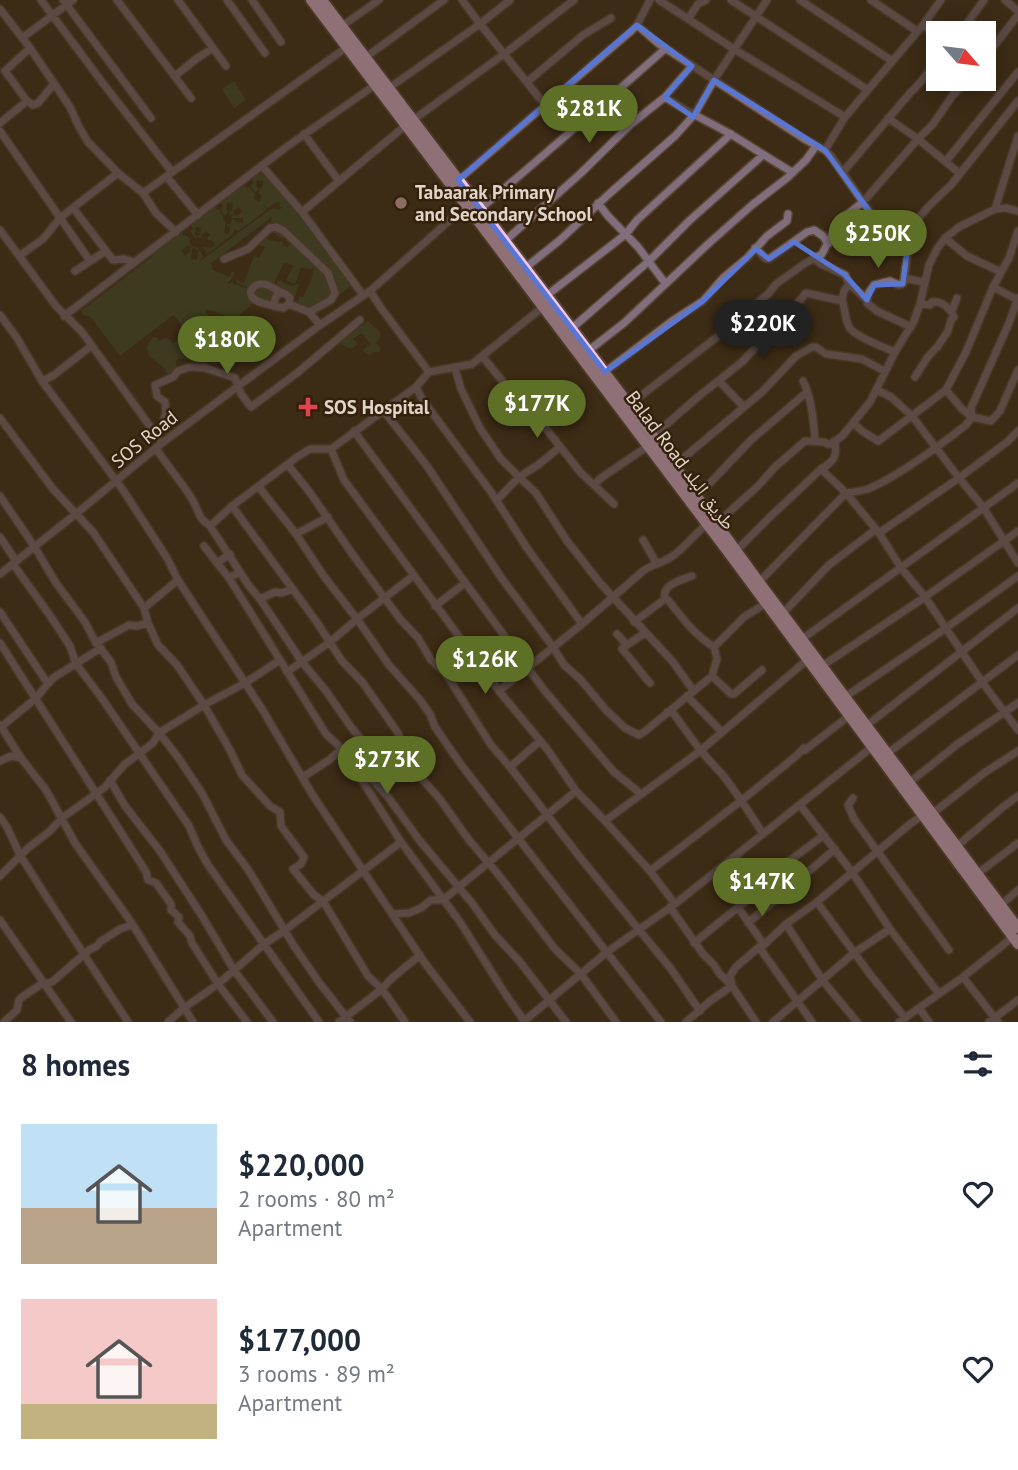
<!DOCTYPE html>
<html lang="en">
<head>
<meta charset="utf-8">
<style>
  :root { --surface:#fff; --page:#f2f2f3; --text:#1f2937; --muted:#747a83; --accent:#5e7026 }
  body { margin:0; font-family:"PT Sans","Noto Naskh Arabic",sans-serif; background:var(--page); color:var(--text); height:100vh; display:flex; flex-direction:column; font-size:26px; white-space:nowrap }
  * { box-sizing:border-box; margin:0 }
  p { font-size:23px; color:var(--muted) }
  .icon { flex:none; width:38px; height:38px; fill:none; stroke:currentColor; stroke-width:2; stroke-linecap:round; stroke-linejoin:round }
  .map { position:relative; height:1022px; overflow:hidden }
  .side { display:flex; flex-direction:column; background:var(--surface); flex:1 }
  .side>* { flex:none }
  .needle { width:46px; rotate:118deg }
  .controls { position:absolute; left:926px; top:21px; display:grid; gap:14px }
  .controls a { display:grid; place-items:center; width:70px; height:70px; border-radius:0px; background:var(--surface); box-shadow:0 4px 18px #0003; font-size:35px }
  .price { position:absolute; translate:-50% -60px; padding:0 16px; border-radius:24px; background:var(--accent); color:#fff; font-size:23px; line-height:46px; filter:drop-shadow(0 2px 4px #0008) }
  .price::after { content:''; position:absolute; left:50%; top:42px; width:21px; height:16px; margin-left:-10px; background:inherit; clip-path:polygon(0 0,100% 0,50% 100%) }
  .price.current { background:#222; color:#fff }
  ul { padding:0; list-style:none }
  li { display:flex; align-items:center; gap:21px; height:175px; padding:0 21px }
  li span { display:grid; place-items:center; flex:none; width:196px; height:140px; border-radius:0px; color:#555 }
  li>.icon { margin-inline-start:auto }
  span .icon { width:84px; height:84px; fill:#fffc; stroke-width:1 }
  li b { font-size:30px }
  h2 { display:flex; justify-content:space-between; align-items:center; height:84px; padding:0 21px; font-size:30px }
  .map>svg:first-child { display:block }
  .green { fill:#3f4d2c; fill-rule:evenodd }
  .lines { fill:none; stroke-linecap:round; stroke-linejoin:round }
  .minor-casing { stroke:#574633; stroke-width:10 }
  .highway-casing { stroke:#574633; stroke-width:14 }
  .minor { stroke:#816e7d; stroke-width:7 }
  .highway { stroke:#f4c4ea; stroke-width:10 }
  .marked { fill:none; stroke:#5876d4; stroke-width:5; stroke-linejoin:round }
  .education-dot { fill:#8d6e63; stroke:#33210c; stroke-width:2.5 }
  .health-dot { fill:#e0444e; stroke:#33210c; stroke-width:2.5 }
  .labels { text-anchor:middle; stroke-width:5; stroke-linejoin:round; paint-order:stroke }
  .poi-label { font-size:19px; font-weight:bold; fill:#e1d5c9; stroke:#33210c; text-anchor:start }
  .street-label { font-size:19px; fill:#e1d5c9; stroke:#33210c }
</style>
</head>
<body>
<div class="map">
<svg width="1018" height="1022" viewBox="0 0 1018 1022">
  <rect width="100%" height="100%" fill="#3d2b16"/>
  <!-- green -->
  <path class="green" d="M234,81L246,100L234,108L222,89Z
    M266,169L352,285L316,314L314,313L329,298L311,312L297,305L299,297H303L311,281L314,268L310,269L301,267L295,284L286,280L294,265L284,263L272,287L264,283L251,289L236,282L237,280L244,283L254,256L259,258L265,247L258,244L262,236L271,241L283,242L282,246L288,247L291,239L286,237L284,239L277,236L274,232L275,227L270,225L272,217L211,263L213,270L229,277L232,271L235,273L231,280L227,283L230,284V282L251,290L255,300L253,303L235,319L207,309L205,313L209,315L202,338L189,333L173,315L120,356L90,316H85L81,311L153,256L152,253L214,206L217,210L219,209L223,216V219L226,223L224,233L229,234L230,227L227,226V224H230L232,220H235V222L243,223V218H231L234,214L236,216L242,212L239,207L233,211L234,213L230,216L229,211H232L233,203L227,202L226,210L228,211L227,214L224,215L220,208L223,206L220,202L244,184L247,188L249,187L255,194L254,199L257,200V202L260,201L261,195L259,193L260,188H262L263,181L257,180L256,187L259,188L256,193L250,186L254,183L251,179ZM279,201L280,207L284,206L279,210L274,208L271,209L199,262L203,256L197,247H196L195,249L198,250L197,260L191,259L192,249L195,247L193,246L190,248L191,250L185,256L181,251L188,245L190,247L192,245L189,243L190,239L185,235L183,236L182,231L190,225L193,229L190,231L195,238L197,237L195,234L196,227L201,228L200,235H198V237L200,238L203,237L201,235L207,231L210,235L205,240L202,239V241L206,239L213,241L215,245L211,248L203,247L207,253L210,252L233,234L234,229L238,231L265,211L266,209L262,202L267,208Z
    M278,280L291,286L299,284L293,303H291L289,295L280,291L273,297L272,303L274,306L253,296L252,291L255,286L263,285L275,290Z
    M368,321L380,332V338L376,343L381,348L379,352H374L370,355L365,353L362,349L363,350L370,344L362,333L353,339L358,344L351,349L340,344L339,342Z
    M153,337H156L160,341L165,338C170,339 171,340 172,344L177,341L190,352L198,350L204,351L208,353L207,360L203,364C193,363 185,356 176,360V367L170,376L164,370H167L149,356L147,346Z"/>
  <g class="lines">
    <defs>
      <path id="minor" d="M41,0L105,86L172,172
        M63,0L151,118
        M117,0L191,98
        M178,0L226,66
        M227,0L265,53
        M252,0L281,42
        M462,0L480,24L545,105
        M659,0L734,49L845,117L923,25L941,0
        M731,0L868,90
        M800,0L892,61
        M871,0L917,31
        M1005,0L1018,11
        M0,9L30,48L70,107L79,127L88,142L118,173L143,193L156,213L176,232
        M688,19L698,4L706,0
        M637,25L659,44L806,140L825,150L831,156L870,212C882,219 894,231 910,228L929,206L951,185L1018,101
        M923,25L938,37
        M342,26L379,0
        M960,33L984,0
        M22,38L73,0
        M30,48L5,71L27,101L33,105L38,103L54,84
        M366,57L444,0
        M984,59L1018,15
        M175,76L196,59L213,48
        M527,82L583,35L611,18
        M389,88L480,24L510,0
        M665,97C686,112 710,122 732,135C752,147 771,160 792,172
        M888,118L918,139L959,173
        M413,120L504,54L574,0
        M0,123L27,101
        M0,131L90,261
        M304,134L339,181
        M825,150L845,117
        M946,161L1018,72
        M262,166L302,212L363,295
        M843,172L910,93C921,84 928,71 938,60
        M167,177L198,215
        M458,180L631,31L637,25L650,0
        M143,193L347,47
        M598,203L608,216L638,247L665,283
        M74,209L106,251
        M480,209C543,156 605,102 666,48
        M995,209L1018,136
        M302,212L406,125
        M0,230L56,306L82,332L162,443
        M945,238L967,256L1001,272
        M505,241L581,173L631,124L665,97L692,66
        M755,248L766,259H769L807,232L814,230L823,236L828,244
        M19,256L43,239L61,217L118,173
        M814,258L821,264L845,275L849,284L867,300V303L877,311L911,327
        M224,259L248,249L270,228L276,227L284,231L328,273L335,293L331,300L309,312
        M525,268L560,240L609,194L675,136L694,115L714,80L767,0
        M75,271L106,251L113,260L124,259L134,262
        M904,280L910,239V228
        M993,287L1018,300
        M370,291L381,308L429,372
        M546,296L626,234L637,220L731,134
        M1018,298L1009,323L971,408L972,417L966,425C939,446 899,476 868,489C861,491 854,492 846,493L879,533L901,568L925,597L982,682L1018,730
        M842,299C844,306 846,322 849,327C855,337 884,347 895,352
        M867,300L868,294L874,285L890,281L899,285L903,284L904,280L909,279L923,282L925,279
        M289,304L290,298L287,295L281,292L275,298L274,306L283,308L289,304L309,312L320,325
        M274,306C268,304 256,303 252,297C247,288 258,283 265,284C271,286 276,290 281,292
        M952,311L957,298
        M0,315L17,338L42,381L123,490L167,558L178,580L262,709L312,794L424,962L470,1022
        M64,316L285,148L375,85
        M571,329L649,261L689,221L763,155
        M588,351L624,323L707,245L752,205L787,178L806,160L816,146
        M482,356L529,414L543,425L581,473L614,504
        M455,368L461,389L480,428L501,459L519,477L538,465L560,447
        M605,372L672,321L703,301L723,278L747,258L767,236L787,221L788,214
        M915,377L927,358L938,346L948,331L951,320L954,317C951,309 941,300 932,302L930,305L920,304
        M42,381L54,375L91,346
        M719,381L743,406
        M803,381C811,396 814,424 815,441
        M416,387L422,399L491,492L527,548L582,624
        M877,390L891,397L912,416L959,478L983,507L1018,563
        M946,390L962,409L972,417L991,421L1000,411L1018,370
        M629,405L726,330L769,293L776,284L804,264L822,254L837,225L844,217L863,202L918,139L933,124L953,95L968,79
        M383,410L427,466L503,580L553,647L564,665L580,679L606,710L625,728L639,735L644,732L712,676L717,659L714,647L744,617L765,604
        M0,418L53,489L93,532L144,608
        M164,418L166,414L165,402L157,396L155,385L173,377L178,371L190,367L205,368L235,378L241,394L251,407L297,373L360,320
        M853,423L862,431L878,441L881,439L946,390L966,352L993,287L1009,258L1018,231
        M354,431L544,690L614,772L641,794
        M653,436L699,396L742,362L774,328L791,316L795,306L806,293L838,300L842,299L844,291L849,284
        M156,448C167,466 181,481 192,499C200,512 196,516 210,526L249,586L260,599L302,662L326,691L351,727L381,764V767L371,778L388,797L420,841L472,903L495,935L520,962L566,1022
        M331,449L344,480L499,691L582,624L643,571C653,564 664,563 674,555C686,546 695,534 707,524
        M288,465L311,494L353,555L400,619L418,638L431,660L446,674L491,745L510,767L579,856L671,969L700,1011
        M675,465L762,392L796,356L812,347H816L826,354L862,359L884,371V374
        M595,484L601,478L648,446
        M259,487L296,534L323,575L357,619L330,642L287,672
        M696,495L708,485L751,440L807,392
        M0,496L34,546L56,583L85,622L96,643L111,662L116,677L132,704L159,733L177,756L202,793L226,840L249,871L294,946L318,981L350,1022
        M497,500L519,477L536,493L567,541L600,583L673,662L693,690
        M232,506L316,621L342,661L363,683L398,733L406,753L421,778L439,798L469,840L498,874L555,949L581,974L616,1022
        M717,523L758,486L775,467L805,441L824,442L828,444H832L843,435L870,402L895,352L914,321L920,304L929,265L937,249L945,238L959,227L995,209L1006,208L1018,211
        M210,526L232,506L297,457L310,449H331L416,387L429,372L472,364L543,307
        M879,533L959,478L1007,442L1018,431
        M296,534L328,517
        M0,537L16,561
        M643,540L657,564
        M204,546L217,563
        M737,550L770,517L821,469C833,462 839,456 834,441
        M230,554L217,563L229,578L240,572
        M13,564L51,617L70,646L76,664L101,697L189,826L198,847L208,865L319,1022
        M0,574L77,513L162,443L320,325L370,291L467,205
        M413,576L357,619L389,665L420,700L430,714L435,727L462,766L661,1022
        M229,578L280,660
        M759,582L846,493L821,469
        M260,599L275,592L282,593L293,589
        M665,599C661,585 681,580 692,576
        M435,606L465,583
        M0,612L48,684
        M783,613L829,565L875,530
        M634,622L665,599L668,600C682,618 695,635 714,647
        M148,623L158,645L177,665L204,705L230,750L242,775L270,806L280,812L281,826L304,857L301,864L293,869L314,895L323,901L368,976L382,989L405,1022
        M617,634L627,645L622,649C632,660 640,672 650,683
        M802,639L1018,483
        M0,643L136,856L146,872L148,880L156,883L171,904V910L179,917L178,922L190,936L192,943L218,984L247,1022
        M96,643L129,625L137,626L148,623L144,608L178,580
        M627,645L645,633
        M822,666L925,597L1018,531
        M712,676L731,694H734L762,670
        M499,691L547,749L576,791L605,821L700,751L807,660
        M687,696L722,732
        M845,697L946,628L1018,576
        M667,712L673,713C683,726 692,740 703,753C710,762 718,769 725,778C739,796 751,815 763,834
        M0,725L21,758L46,790L75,843L131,922L193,1022
        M867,725L1018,608
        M1,727L35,699L53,678L101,648
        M888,753L1018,655
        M0,761L11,756L21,758
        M510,767L540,741
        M303,777L329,760L342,749
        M110,780L125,806L160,851L202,916L234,970L273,1022
        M910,782L959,743L1018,703
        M853,798L848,805L854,819L949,950
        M800,805L852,872L890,929L939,994
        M933,813L984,773L1018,751
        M0,817L7,827L20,855L44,893L128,1022
        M605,821L650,871L675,904
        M957,846L1003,807L1018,796
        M650,871L742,800L795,757L804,748L805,750L849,716
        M977,874L1018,843
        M0,876L28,848L50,831L62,818L104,788L124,765L153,743L159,733L204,705L245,683L280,660L326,734L342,749L401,842
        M817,902L869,973L905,1018
        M1001,905L1018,890
        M670,907L703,954L714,965L719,973L732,986L756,1022
        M738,907L764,945
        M393,914L409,913L421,908L431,900H443L576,791
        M0,920L71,1022
        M748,923L835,849
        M786,924L823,981L857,1022
        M694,943L774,878L777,870L824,835
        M759,947L812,1022
        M963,977L998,1022
        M919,1008L929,1022
        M4,1022L17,1010L19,1000L22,997L40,985L52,982L89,950L97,946L100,942L120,929L132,925
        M168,1022L184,1008L218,984L263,945L285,930L401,842L460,922L506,995L525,1022
        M339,1022L382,989L391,979L420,955
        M523,1022L607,952L675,904L872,747
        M686,1022L710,1001L732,986L730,976L736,967L759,947L764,945L786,924L817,902L910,824L923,815
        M773,1022L854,953L890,929
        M899,1022L963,977L1013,937
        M989,1022L1018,1000"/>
      <path id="highway" d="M311,0L731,556L1018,944
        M322,0L653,436L759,582L1018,928"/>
    </defs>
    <!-- minor casing -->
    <use href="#minor" class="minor-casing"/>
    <!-- highway casing -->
    <use href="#highway" class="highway-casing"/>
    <!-- minor -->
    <use href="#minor" class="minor"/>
    <!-- highway -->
    <use href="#highway" class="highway"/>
  </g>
  <!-- marked area -->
  <path d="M0 0H1018V1022H0ZM637,25L692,66L665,97L693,117L714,80L825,150L870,212L910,228L903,284L874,285L867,300L845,275L794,242L769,259L756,249L703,301L605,372L458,180Z" fill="#3d2b16" fill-opacity=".55" fill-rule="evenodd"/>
  <path class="marked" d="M637,25L692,66L665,97L693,117L714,80L825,150L870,212L910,228L903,284L874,285L867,300L845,275L794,242L769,259L756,249L703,301L605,372L458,180Z"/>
  <!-- markers -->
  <circle class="education-dot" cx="401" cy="203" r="7"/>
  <path class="health-dot" d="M304.5 396.5h7v7h7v7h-7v7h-7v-7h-7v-7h7z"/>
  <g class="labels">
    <!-- poi labels -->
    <g class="poi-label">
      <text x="415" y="199">Tabaarak Primary<tspan x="415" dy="22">and Secondary School</tspan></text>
      <text x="324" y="414">SOS Hospital</text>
    </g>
    <!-- street labels -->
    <g class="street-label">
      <text transform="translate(144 439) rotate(-39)" y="7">SOS Road</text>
      <text transform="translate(681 460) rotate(53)" y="7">Balad Road طريق البلد</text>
    </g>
  </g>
</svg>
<div class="controls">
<a><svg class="needle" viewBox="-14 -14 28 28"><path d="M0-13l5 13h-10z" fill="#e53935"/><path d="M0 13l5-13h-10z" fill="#747a83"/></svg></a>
</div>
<b class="price" style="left:589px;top:145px">$281K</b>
<b class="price" style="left:878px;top:270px">$250K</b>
<b class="price current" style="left:763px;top:360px">$220K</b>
<b class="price" style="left:227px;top:376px">$180K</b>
<b class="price" style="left:537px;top:440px">$177K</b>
<b class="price" style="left:485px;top:696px">$126K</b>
<b class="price" style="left:387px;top:796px">$273K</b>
<b class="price" style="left:762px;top:918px">$147K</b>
</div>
<section class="side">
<h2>8 homes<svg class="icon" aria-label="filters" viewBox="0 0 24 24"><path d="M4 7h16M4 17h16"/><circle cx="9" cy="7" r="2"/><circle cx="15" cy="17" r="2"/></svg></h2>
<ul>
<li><span style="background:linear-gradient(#bfe0f5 60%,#b9a48a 0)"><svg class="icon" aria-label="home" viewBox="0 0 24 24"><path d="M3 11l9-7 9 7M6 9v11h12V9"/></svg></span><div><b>$220,000</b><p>2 rooms · 80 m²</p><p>Apartment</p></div><svg class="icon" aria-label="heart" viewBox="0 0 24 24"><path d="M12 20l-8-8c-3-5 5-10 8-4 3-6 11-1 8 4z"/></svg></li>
<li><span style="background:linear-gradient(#f6c9c9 75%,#c2b280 0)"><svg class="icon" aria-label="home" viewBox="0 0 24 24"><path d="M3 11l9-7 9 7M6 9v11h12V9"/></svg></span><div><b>$177,000</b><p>3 rooms · 89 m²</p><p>Apartment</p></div><svg class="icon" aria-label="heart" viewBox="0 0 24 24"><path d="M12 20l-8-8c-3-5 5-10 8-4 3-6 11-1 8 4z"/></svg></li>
</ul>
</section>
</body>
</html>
